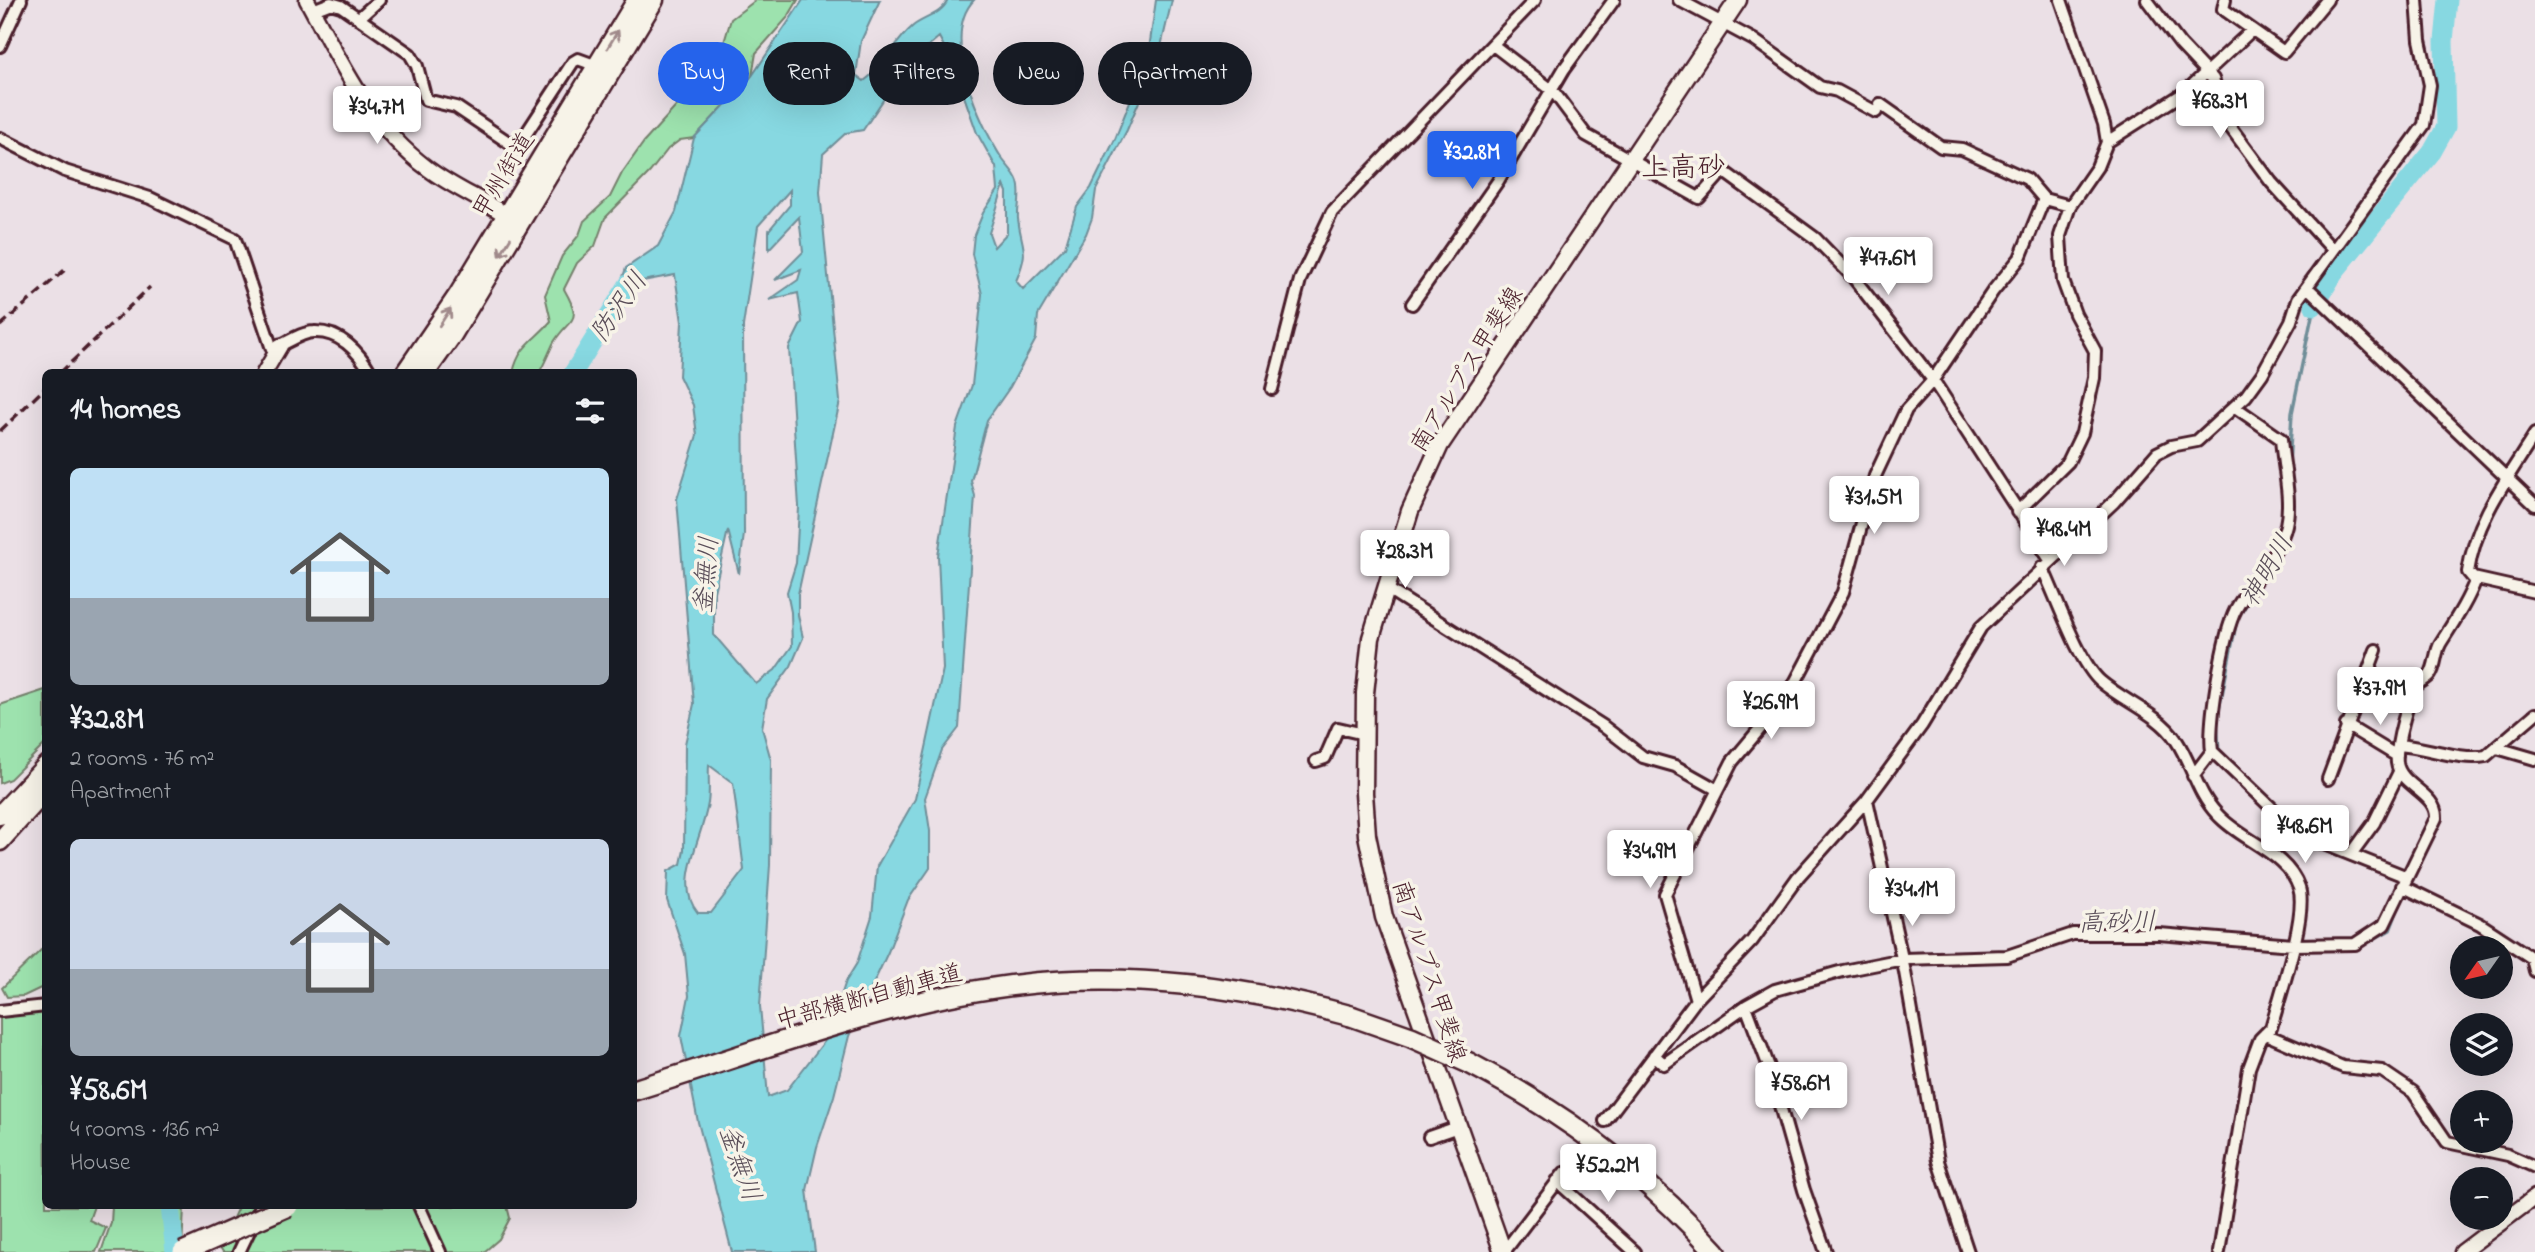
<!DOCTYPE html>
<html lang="en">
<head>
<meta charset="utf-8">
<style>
  :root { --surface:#171b24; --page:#20242c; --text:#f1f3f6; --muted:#9ea1a6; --accent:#2563eb }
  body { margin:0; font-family:"Indie Flower","Klee One",sans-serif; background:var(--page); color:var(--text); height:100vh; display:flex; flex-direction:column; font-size:26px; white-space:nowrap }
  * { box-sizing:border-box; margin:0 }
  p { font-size:23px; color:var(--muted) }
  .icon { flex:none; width:38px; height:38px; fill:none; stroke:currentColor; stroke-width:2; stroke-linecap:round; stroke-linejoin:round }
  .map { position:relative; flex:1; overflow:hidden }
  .panel { position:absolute; left:42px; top:369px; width:595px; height:840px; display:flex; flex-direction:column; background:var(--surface); border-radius:10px; box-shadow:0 7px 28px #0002 }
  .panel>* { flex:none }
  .top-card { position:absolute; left:658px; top:42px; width:665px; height:63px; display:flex; gap:14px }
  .needle { width:46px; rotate:236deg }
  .controls { position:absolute; left:2450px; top:936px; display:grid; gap:14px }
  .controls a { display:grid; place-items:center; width:63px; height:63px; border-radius:50%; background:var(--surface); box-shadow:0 7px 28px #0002; font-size:35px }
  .price { position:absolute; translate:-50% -60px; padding:0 16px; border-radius:7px; background:#fff; color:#222; font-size:23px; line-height:46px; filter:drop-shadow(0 2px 4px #0008) }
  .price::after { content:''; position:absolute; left:50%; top:42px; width:21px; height:16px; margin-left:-10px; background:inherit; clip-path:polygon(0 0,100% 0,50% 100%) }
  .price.active { background:var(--accent); color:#fff }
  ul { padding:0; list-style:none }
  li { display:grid; align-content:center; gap:14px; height:371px; padding:0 28px }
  li span { display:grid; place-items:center; height:217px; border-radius:10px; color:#555 }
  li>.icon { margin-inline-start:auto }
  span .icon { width:126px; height:126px; fill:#fffc; stroke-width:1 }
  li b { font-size:30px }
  h2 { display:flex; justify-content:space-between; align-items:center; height:84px; padding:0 28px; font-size:30px }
  .tag { padding:0 24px; border-radius:32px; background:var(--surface); box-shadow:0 7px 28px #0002; font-size:24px; line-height:63px }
  .tag.active { background:var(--accent); color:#fff }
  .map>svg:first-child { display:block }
  .green { fill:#9de2ae; stroke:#74806c; stroke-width:2 }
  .water { fill:#87d8e1; stroke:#6f8e98; stroke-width:2; fill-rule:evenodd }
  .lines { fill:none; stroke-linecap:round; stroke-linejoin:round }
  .stream { stroke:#6f8e98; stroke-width:3.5 }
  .river { stroke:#87d8e1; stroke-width:19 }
  .minor-tunnel { stroke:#cbb9c1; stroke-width:10; stroke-dasharray:10 5; stroke-linecap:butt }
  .minor-casing { stroke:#4a1f2b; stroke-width:16 }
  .tertiary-casing { stroke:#4a1f2b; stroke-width:19 }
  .secondary-casing { stroke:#4a1f2b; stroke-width:21 }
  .trunk-casing { stroke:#4a1f2b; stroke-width:23 }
  .motorway-casing { stroke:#4a1f2b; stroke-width:24 }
  .minor { stroke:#f7f3e8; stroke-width:10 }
  .tertiary { stroke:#f7f3e8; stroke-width:14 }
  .secondary { stroke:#f7f3e8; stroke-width:16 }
  .trunk { stroke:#f7f3e8; stroke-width:18 }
  .motorway { stroke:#f7f3e8; stroke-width:19 }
  .rail { stroke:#4a1f2b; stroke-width:3.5; stroke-dasharray:10 5; stroke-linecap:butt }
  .motorway-bridge-casing { stroke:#4a1f2b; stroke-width:24; stroke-linecap:butt }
  .motorway-bridge { stroke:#f7f3e8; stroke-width:19 }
  .oneway { stroke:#a0898a }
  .labels { text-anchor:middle; stroke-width:7; stroke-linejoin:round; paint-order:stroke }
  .street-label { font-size:24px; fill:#4a1f2b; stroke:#f7f3e8 }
  .water-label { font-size:26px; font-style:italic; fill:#594d58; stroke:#f7f3e8 }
  .quarter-label { font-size:28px; fill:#4a1f2b; stroke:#f7f3e8 }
</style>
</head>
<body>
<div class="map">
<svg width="2535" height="1252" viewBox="0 0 2535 1252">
  <rect width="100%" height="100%" fill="#ebe0e6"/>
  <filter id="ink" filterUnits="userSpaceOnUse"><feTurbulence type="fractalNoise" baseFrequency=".0143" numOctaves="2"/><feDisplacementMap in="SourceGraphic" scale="14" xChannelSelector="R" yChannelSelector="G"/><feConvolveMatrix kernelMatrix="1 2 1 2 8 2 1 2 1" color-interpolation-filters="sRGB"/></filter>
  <g filter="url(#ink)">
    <!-- green -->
    <path class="green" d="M756,0H798L788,17L756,53L752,76L694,138L680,140L668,149L650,172L605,218L595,246L577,263L564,289C584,324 570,316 554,342C549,352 545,363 539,373H513C519,345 535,340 551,321L545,295L562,256L579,235L584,221L610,197L622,173L644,142L700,80L716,69L731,19Z
      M45,690V744L10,779L0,783V705Z
      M45,946V986L24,996L7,997L2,988Z
      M45,1012L46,1206H94L89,1220L106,1228L96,1252H0V1016Z
      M112,1206H184L182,1252H101L111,1223Z
      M216,1206H507L510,1218L499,1239L484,1252H223L220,1247L238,1207Z"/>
    <!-- water -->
    <path class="water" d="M803,0H880L861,41L856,75L864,81C884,67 894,42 913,26C924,17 941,15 948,0H974C940,35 979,124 1003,160C1008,167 1015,173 1018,182C1022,194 1017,207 1018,219C1022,250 1030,248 1016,281L1023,289L1065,247L1077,207L1091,188L1115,139L1148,56L1156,0H1172L1159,55L1127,130L1096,190L1092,218L1086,234L1038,315L1036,339L1010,387L987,420L971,481L975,496L959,728L942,750L925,798L930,831V868L908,900L888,952L849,1036L834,1096L817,1147L807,1190L815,1252H732L698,1122L681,1036L689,996L685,954L667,900L668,871L681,864L684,850L685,744L694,704L677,499L697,435L693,405L679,376L682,322L675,275L637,282L613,307L626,268L658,246L676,212L694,138L752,76ZM939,37L952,62L977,133L996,167L998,190L983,213L974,235L972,254L982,294L972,385L957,427L938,556L943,669L915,799L877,866L872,916L857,963L846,981L827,1038L787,1090L768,1097L760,1006L770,865L771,760L762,728L767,699L791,666L803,638L798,615V594L840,401L820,192L823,154L846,133L863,130L908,63ZM1004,185L1007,192V233L994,247L989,233ZM790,190V205L769,230V249L799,217L803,252L775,280L801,270L798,280L769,300L798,293L802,322L789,348L799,507L796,563L787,592L791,612L792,646L775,670L756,684L714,635V592L728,530L739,574L744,534L743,326L758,226ZM709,765L733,783L744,870L711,913H698C673,884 703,837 708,803C710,791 708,777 709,765Z"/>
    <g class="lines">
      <!-- stream -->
      <path class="stream" d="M2289,465L2292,413L2314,306
        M2280,553L2286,543L2292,514
        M2219,755L2217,720L2237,619L2268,571
        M2233,778L2297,840L2403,881
        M2361,946L2390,930L2402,899
        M1669,1067L1693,1050"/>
      <!-- river -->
      <path class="river" d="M2314,306L2336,270L2432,152L2446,127L2444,41L2448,0
        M573,373L629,283
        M170,1206L175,1252"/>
      <!-- minor-tunnel -->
      <path class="minor-tunnel" d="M1564,1173L1605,1121"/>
      <defs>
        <path id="minor" d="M1679,0L1754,40L1820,87L1837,91L1876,112
          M2061,0L2104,124L2107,142
          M2147,0L2180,44L2213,79L2231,128L2271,182L2333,250
          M2225,0L2223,9L2284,52L2327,0
          M313,10L331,3L341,6L410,54L417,66L426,100L456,107L511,144L522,140L573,62L578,59L597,66
          M359,18L379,0
          M1493,45L1553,91L1586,135L1699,198L1723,171L1815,238L1853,277L1933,380L2050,560
          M0,46L21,0
          M1880,104L1941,147L1962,149L2027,179L2044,199L2070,206L2097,167L2107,142L2184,93L2251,31
          M0,138L65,171L150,198L235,239L272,349C284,345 301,332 314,332C340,331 359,352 371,373
          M2307,287L2535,505
          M1412,304L1498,181L1564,69L1614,0
          M1272,389L1300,280L1332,212L1535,0
          M2235,407L2281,439C2283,466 2292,499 2286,525C2279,555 2251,582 2236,609C2223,634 2208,723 2212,751L2299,834L2407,877
          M2535,434C2508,478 2476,518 2468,572L2473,578L2535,592
          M2017,512L2068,462L2082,433L2094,378L2095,351L2075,314L2063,281L2060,236L2070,206
          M2042,567C2056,596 2078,661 2100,681C2123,701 2159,714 2176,740C2192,764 2197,793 2217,814C2241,841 2287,852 2299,888C2308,914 2279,998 2271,1028L2260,1039L2249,1068L2219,1252
          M1386,588L1603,726L1643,757L1675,766L1716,789
          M2346,725L2397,756
          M2399,745C2427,747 2460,761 2486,756L2535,714
          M2497,748L2535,759
          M1316,761L1325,758L1338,728L1364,734
          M2193,776L2212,751
          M2328,779L2376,650
          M1867,800L1905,972L1938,1161L1968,1252
          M2352,853L2374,823L2399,772
          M2402,886L2480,924L2532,958L2535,971
          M1696,1000L1665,894L1732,762L1789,694L1843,592L1875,476L1906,410L1933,380L1993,291L2020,258L2044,199
          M1746,1006L1769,1067L1804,1190L1826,1252
          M0,1011L46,1006
          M2265,1034L2343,1067L2382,1071L2413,1092L2447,1142L2508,1155L2535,1167
          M1654,1055L1664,1064L1746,1006L1775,990L1843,971L1903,959L2007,956L2073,934H2159L2293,945L2355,944L2384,925L2436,818C2437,793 2400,786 2397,763C2395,747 2408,698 2417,685C2421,681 2427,679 2430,675C2436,666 2435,653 2440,644C2453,623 2467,603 2476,579
          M1605,1121L1696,1000L1752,941L1798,877L1867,800L1922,725L1981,627L2114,502L2157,453L2171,446L2197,441L2246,396L2262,374L2291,321L2298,299L2424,125L2430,85L2420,40L2417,0
          M1429,1137L1458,1127
          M1557,1181L1635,1252
          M419,1206L440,1252
          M239,1252L261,1206
          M1504,1252L1564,1173"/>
        <path id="tertiary" d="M307,0C341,62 368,124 427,168C453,188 486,201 514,220
          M264,373L280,346
          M2462,1252L2535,1197"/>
        <path id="secondary" d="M1503,1252L1384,917L1367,835L1364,793L1365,693L1371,638L1410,511L1440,445L1738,0"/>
        <path id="trunk" d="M405,373L459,294L637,0
          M425,373L452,335L654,0
          M0,815L46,766
          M0,841L46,790"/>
        <path id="motorway" d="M1469,1063C1563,1112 1645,1173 1716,1252
          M634,1090C773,1047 916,988 1063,981C1162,976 1256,990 1351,1016"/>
      </defs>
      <!-- minor casing -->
      <use href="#minor" class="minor-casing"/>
      <!-- tertiary casing -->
      <use href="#tertiary" class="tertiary-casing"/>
      <!-- secondary casing -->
      <use href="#secondary" class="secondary-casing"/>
      <!-- trunk casing -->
      <use href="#trunk" class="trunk-casing"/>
      <!-- motorway casing -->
      <use href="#motorway" class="motorway-casing"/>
      <!-- minor -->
      <use href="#minor" class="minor"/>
      <!-- tertiary -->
      <use href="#tertiary" class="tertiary"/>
      <!-- secondary -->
      <use href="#secondary" class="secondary"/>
      <!-- trunk -->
      <use href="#trunk" class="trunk"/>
      <!-- motorway -->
      <use href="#motorway" class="motorway"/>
      <!-- rail -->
      <path class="rail" d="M0,326L67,268
        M60,373L150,287
        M0,431L46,387"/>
      <defs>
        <path id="motorway-bridge" d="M1351,1016L1411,1037L1469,1063
          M183,1252L288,1206"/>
      </defs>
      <!-- motorway-bridge casing -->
      <use href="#motorway-bridge" class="motorway-bridge-casing"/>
      <!-- motorway-bridge -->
      <use href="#motorway-bridge" class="motorway-bridge"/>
    </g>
    <!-- one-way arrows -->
    <defs><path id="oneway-shaft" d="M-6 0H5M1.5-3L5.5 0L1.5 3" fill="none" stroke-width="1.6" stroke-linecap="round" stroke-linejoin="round" transform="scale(1.75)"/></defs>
    <g class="oneway">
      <use href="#oneway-shaft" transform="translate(613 39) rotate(-59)"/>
      <use href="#oneway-shaft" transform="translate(505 247) rotate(121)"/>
      <use href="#oneway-shaft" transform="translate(445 317) rotate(-57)"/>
    </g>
  </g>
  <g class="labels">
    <!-- street labels -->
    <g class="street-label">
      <text transform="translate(503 175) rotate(-59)" y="8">甲州街道</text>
      <text transform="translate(1466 369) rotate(-58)" y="8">南アルプス甲斐線</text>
      <text transform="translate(1430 971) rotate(72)" y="8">南アルプス甲斐線</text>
      <text transform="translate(869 996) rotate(-15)" y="8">中部横断自動車道</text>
    </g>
    <!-- water labels -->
    <g class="water-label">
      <text transform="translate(618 306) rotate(-55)" y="9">防沢川</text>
      <text transform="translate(2266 570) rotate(-60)" y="9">神明川</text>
      <text transform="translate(705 575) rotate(-85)" y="9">釜無川</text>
      <text transform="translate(2117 921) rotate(-1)" y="9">高砂川</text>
      <text transform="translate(741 1163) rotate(71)" y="9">釜無川</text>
    </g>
    <!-- quarter labels -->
    <g class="quarter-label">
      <text x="1683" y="176">上高砂</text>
    </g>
  </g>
</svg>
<div class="controls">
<a><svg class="needle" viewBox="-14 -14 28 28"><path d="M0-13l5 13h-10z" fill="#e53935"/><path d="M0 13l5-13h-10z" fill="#9ea1a6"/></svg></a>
<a><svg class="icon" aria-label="layers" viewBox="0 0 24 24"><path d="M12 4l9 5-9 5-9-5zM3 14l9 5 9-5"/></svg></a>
<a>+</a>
<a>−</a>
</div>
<b class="price" style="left:2220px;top:140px">¥68.3M</b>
<b class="price" style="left:377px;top:146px">¥34.7M</b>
<b class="price active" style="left:1472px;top:191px">¥32.8M</b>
<b class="price" style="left:1888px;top:297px">¥47.6M</b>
<b class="price" style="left:1874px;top:536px">¥31.5M</b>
<b class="price" style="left:2064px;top:568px">¥48.4M</b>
<b class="price" style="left:1405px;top:590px">¥28.3M</b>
<b class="price" style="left:2380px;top:727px">¥37.9M</b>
<b class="price" style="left:1771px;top:741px">¥26.9M</b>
<b class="price" style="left:2305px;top:865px">¥48.6M</b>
<b class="price" style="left:1650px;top:890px">¥34.9M</b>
<b class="price" style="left:1912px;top:928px">¥34.1M</b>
<b class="price" style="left:1801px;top:1122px">¥58.6M</b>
<b class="price" style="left:1608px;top:1204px">¥52.2M</b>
<div class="top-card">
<a class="tag active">Buy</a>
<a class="tag">Rent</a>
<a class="tag">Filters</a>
<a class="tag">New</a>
<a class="tag">Apartment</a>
</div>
<section class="panel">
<h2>14 homes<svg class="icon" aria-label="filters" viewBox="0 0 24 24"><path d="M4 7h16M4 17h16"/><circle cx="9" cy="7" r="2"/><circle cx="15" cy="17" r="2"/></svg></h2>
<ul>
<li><span style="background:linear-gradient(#bfe0f5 60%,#9aa5b1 0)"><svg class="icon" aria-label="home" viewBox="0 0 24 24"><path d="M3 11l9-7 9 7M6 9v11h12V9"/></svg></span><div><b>¥32.8M</b><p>2 rooms · 76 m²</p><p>Apartment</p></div></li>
<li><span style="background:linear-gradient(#c9d6e8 60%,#9aa5b1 0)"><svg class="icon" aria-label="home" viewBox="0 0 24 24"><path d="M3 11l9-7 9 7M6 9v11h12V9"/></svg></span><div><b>¥58.6M</b><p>4 rooms · 136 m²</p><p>House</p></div></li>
</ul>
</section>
</div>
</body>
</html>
